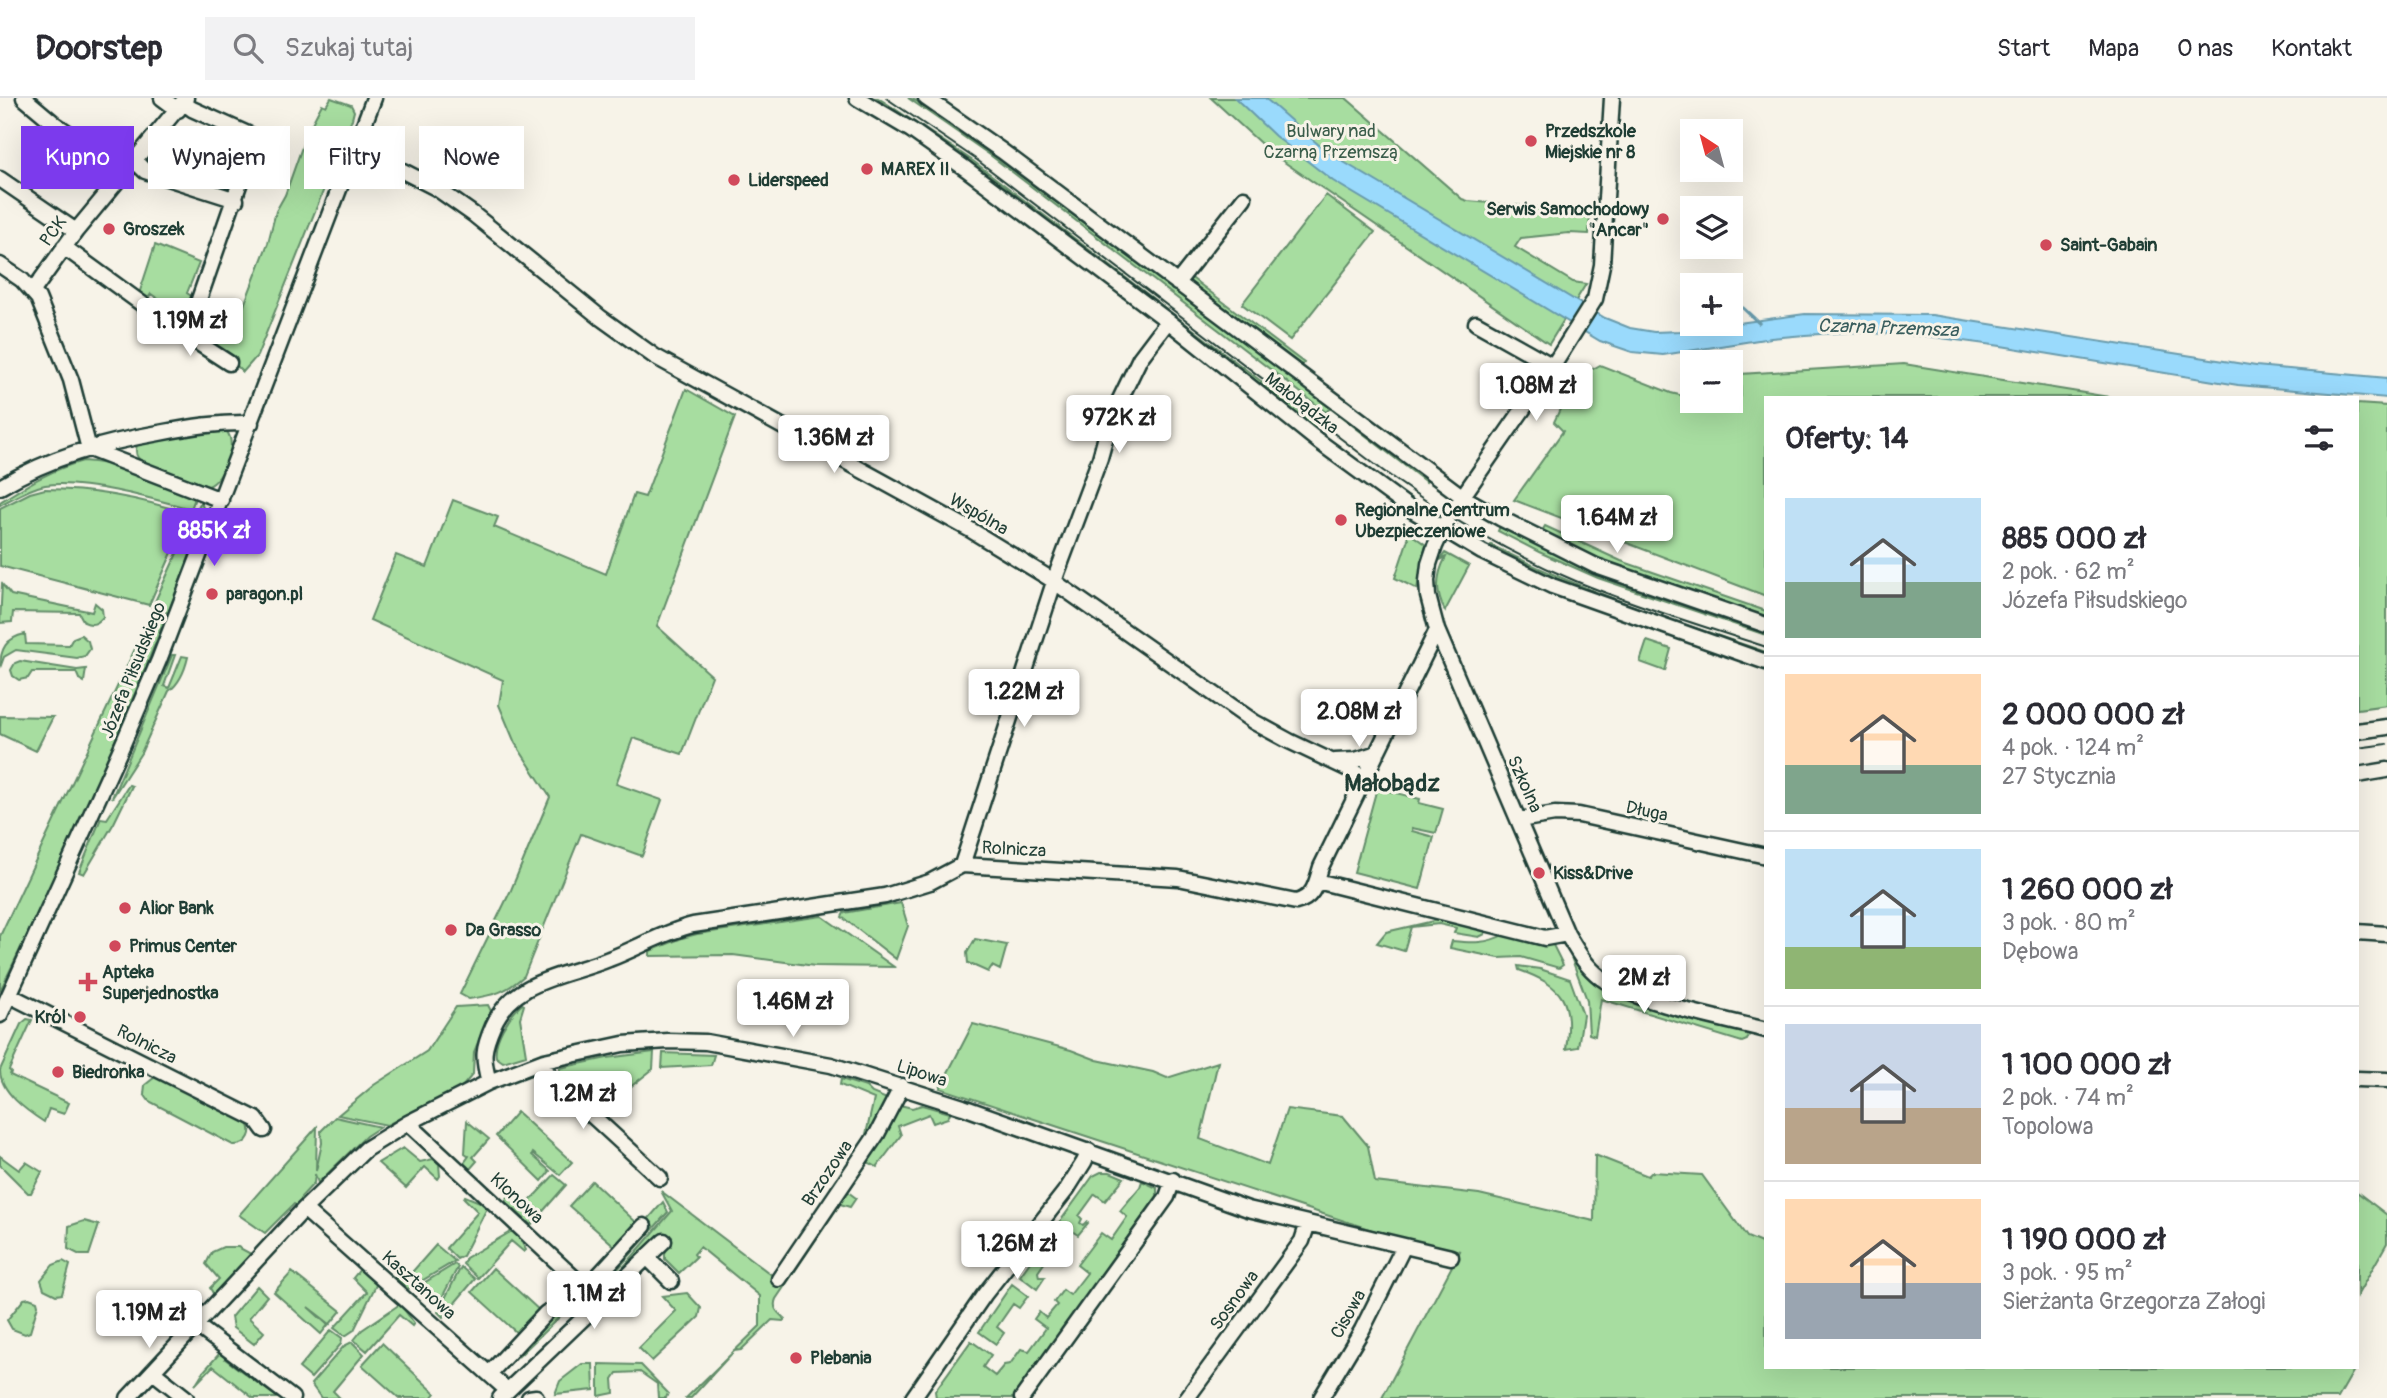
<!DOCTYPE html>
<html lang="pl">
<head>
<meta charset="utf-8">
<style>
  :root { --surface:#fff; --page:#f2f2f3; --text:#2b2b33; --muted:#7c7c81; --line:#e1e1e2; --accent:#7c3aed }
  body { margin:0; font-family:Pangolin,sans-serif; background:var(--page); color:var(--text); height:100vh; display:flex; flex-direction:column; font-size:26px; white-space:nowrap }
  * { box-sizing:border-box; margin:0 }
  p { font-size:23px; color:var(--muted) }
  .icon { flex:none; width:38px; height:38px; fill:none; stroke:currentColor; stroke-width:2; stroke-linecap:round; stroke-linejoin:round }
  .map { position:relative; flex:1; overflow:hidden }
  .side { position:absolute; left:1764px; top:298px; width:595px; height:973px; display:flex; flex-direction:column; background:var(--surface); border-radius:0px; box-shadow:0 7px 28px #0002 }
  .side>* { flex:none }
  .hud { position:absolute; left:21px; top:28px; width:665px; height:63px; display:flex; gap:14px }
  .needle { width:46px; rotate:324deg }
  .buttons { position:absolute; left:1680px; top:21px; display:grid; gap:14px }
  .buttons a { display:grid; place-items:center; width:63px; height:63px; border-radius:0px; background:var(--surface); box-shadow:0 7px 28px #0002; font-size:35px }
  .price { position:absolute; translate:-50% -60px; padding:0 16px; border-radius:7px; background:#fff; color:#222; font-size:23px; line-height:46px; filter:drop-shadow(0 2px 4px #0008) }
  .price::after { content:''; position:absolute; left:50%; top:42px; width:21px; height:16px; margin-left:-10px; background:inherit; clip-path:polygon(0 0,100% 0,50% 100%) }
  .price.current { background:var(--accent); color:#fff }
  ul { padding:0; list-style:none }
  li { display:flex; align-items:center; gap:21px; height:175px; padding:0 21px }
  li+li { border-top:2px solid var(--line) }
  li span { display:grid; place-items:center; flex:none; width:196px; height:140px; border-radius:0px; color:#555 }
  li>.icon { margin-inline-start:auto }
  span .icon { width:84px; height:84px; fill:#fffc; stroke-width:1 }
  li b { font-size:30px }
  h2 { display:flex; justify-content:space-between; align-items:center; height:84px; padding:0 21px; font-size:30px }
  .pill { padding:0 24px; border-radius:0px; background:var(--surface); box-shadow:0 7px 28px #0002; font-size:24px; line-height:63px }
  .pill.current { background:var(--accent); color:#fff }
  header { display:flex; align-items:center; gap:42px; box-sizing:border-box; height:98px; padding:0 35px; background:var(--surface); border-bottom:2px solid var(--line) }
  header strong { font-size:33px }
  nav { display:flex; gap:38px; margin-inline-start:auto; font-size:24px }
  .search { width:490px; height:63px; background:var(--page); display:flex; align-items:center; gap:18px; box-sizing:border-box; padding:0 24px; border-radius:0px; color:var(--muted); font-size:26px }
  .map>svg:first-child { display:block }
  .green { fill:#a7dda0; stroke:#638d6a; stroke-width:2 }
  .water { fill:#9adafc; stroke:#699bac; stroke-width:2 }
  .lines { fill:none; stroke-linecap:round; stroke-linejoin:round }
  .stream { stroke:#699bac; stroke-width:3.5 }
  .minor-casing { stroke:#1f3d34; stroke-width:19 }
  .minor { stroke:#f7f3e8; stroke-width:14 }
  .tram { stroke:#1f3d34; stroke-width:2 }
  .poi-dot { fill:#d1495b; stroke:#f7f3e8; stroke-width:2.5 }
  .labels { text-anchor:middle; stroke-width:6; stroke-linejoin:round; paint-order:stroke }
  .park-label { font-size:18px; fill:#3a5d4a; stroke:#f7f3e8 }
  .poi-label { font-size:18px; font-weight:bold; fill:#1f3d34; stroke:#f7f3e8; text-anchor:start }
  .street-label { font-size:18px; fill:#1f3d34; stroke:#f7f3e8 }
  .water-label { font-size:19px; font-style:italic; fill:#385c5c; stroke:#f7f3e8 }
  .district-label { font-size:24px; font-weight:bold; fill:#1f3d34; stroke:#f7f3e8 }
</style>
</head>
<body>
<header>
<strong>Doorstep</strong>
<div class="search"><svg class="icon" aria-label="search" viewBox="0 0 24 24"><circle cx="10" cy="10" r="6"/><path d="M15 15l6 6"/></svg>Szukaj tutaj</div>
<nav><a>Start</a><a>Mapa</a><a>O nas</a><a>Kontakt</a></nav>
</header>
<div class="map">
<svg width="2387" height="1300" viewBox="0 0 2387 1300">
  <rect width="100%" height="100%" fill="#f7f3e8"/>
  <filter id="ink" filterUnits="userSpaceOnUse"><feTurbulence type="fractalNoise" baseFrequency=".0143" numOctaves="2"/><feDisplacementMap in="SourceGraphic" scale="14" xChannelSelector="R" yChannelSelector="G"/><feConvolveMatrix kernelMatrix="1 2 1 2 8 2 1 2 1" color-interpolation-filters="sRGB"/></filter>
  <g filter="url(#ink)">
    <!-- green -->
    <path class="green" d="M331,0L351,7L354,13L352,21L257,258L243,274L227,258L195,234L194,227L205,230L226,241L241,215L268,145L276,113L285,97L307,35L322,6L326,8Z
      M871,0H878L886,5L973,63L1317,326L1314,331L1365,370L1414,403L1413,404L1376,379L964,61Z
      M908,0C926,2 1006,65 1025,80C1160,180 1293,282 1428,381L1426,384L1330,310L1326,314L990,57Z
      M1211,0H1346L1462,101L1468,103L1590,114L1589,136L1569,135L1521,140L1515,149L1573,184L1586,186L1549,246L1271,55Z
      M1326,97L1375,134L1290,242L1242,206Z
      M155,147L199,165L187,195L196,201L182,213H160L154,207L158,201L151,196L147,202L138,199Z
      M1189,178L1304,265L1301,269L1187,184L1186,181Z
      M1904,266L2109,299H1766V498L1514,402L1563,333L1554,324L1580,268L1593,271L1600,267L1671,295L1692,300V303H1703L1730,310L1733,299L1741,298L1740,276Z
      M686,291L735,319L657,528L712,578L682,656L633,640L616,686L662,702L642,758L581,736L524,878C505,895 494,897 469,901L460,896L511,792L550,699L515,645L499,607L503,582L370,522L396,457L427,469L453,402L498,419L494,429L606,476L634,396L645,399Z
      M2357,306L2387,308V607L2357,611Z
      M213,333L227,334C238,347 223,383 208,388L145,365C137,361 134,356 137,347L143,344Z
      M83,363C122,365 159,383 196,397L191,411C154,401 82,381 45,387C29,390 14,400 0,407V404C27,387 52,371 83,363Z
      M45,391C93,391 143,401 189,416L149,507L0,468V410L30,395Z
      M201,403L205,417L168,515L152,510Z
      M1500,428L1606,479L1766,534V537L1598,480L1539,454L1498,433Z
      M1545,428L1621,463L1766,513V519L1600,461L1542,433Z
      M1408,434L1426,447L1417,491L1395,480L1408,441L1407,438Z
      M1491,447C1579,492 1672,522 1766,554V556L1589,495L1489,450Z
      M1445,455L1469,468L1445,513C1435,495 1436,477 1446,459L1440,462Z
      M2,486L11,497L92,514L95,505L102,511L103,519C97,526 92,528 84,524L79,515L13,514L12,524L0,525Z
      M150,519L164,523C115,649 59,772 0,893V838Z
      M25,536L26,546L69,547L73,540L81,537L88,543L90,551L85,558L77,560L16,552L4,559L0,570C0,551 6,540 25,536Z
      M1647,543L1671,551L1665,573L1640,564Z
      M172,557H175L164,588L169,590L182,558L188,559C185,572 180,585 169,593L141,655L112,700Z
      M20,563L77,572L86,571L84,584L79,581L76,574H32L28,580L19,582L13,578L11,572L15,565Z
      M0,618L53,619L36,653L0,636Z
      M129,687L132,688L114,725L84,776L79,774L101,720L107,721Z
      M1377,690L1420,701L1419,705L1443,711L1436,735L1412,730V733L1434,739L1420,791L1354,774Z
      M901,805L908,828L896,861L842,819L844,815Z
      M822,818L894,869L815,868L733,857L650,858V853L682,840L697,836Z
      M1442,821L1486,832L1485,836L1479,839L1454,835L1456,830L1439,826L1411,829L1404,853L1377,845L1386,834Z
      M1505,836L1553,847L1563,867L1559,870L1521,859L1499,860L1450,850L1452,843C1472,845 1487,846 1505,836Z
      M975,841L1007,847L1000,872L992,868L988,874L968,865L967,855Z
      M1568,851L1587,875L1747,934L1749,937L1747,942L1742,944L1601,901L1595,938L1589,936L1587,902Z
      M1518,868L1540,871L1570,881L1583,917L1578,949L1566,951C1573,904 1564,888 1519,872Z
      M522,906L524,907L520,920L526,957L503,964L496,959C493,942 509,918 522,906Z
      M488,907L491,913L474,954L473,976L462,989L387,1027L338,1017L374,987L427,953L456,909Z
      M27,921L32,922L9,972L11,974L10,977L69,1005L64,1016L49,1011L44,1024C27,1013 0,994 0,972L21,926Z
      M973,926L1071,952L1097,962L1153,974L1167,980L1218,964L1200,1041L1268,1067L1287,1011L1343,1018L1368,1048L1375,1084L1479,1096L1594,1123L1595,1057L1648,1078L1652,1074L1702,1077L1747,1139L1766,1147V1269H2350L2354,1272L2338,1300H1382L1460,1153L1378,1134L940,990Z
      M654,954L653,971L629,990L613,979L606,986L608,988L589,1010L559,979L560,970L607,960Z
      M663,955L714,957L711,967L662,970Z
      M155,979L162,980L245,1022C256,1033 248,1048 233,1047L149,1003L144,996L145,987Z
      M841,981L866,989L872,995L887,1001L864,1045L874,1001L840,987Z
      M900,1007L912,1010L922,1007L950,1015L948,1020L933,1025L929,1016L898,1028L901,1037L877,1069L868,1064L848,1094L856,1100L850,1109L840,1106L776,1201C772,1210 778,1215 785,1221L783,1223L772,1222L741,1252L734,1253L691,1300H686L760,1228V1198L700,1149L694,1156L696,1159L679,1175L665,1161V1155L672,1139L666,1135L601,1195L672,1113L661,1093L781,1184Z
      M517,1014L572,1064L560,1077L533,1055L532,1057L550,1073L542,1083L496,1038Z
      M335,1019L380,1029L366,1038L318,1085L315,1076L314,1085L301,1099L302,1103L297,1108L294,1106L265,1135L239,1117L317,1029L316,1073L322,1045L321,1033Z
      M467,1023L489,1041L473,1059L477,1063L470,1071L464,1065L469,1058L465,1055Z
      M403,1050L420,1064L433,1061L439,1066L440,1078L438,1081L425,1069L406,1090L378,1065Z
      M0,1058L19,1072L26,1064L42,1074L31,1095H28L0,1067Z
      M1101,1074H1110L1124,1080L1105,1103L1095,1096L1079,1118L1082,1121L1080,1125L1083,1127L1086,1124L1088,1125L1078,1137L1059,1125L1093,1078Z
      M554,1077L566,1087L531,1127L505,1103L509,1098L523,1110Z
      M592,1083L638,1126L617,1150L569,1108Z
      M1142,1083L1157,1090V1098L1013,1300H936L935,1293L971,1243L991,1257L983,1269L995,1278L1004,1267L1010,1266L1021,1251L1029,1253L1046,1230L1034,1221L1039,1214L1046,1220L1057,1207L1054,1204L1063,1192L1070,1197L1087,1175L1077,1167L1101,1135L1111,1142L1127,1119L1120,1113L1140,1089Z
      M2357,1094L2387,1117V1145L2357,1198Z
      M465,1098L480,1104L487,1110L463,1158L457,1161L446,1150L478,1114L464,1100Z
      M663,1104L668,1114L602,1189L598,1188L649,1132L644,1126Z
      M84,1123L99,1127L89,1157H80L68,1151L69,1128Z
      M1053,1132L1069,1144L1061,1155L1054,1151L1038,1174L1039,1179H1045L1037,1191L1020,1178Z
      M512,1133L520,1141L526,1152L524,1154L511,1143L478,1180L463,1166L466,1160Z
      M436,1147L455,1163L408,1191L396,1180L393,1170L406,1181Z
      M223,1149H238L251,1156L214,1197L210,1190L219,1181L206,1166L212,1154Z
      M63,1163L70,1167L62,1196L56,1197L44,1191L41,1182L53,1167Z
      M455,1166L458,1169L439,1205L419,1188Z
      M461,1169L475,1181L443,1219L438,1214Z
      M361,1170L370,1181L377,1185L354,1232L345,1238L334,1230L367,1194L353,1180Z
      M493,1170L540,1213L518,1236L472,1194Z
      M292,1174L341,1213L330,1226L308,1209L328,1227L321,1236L274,1194Z
      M550,1177L564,1180L578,1193L575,1204L518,1259L551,1220L546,1213L563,1193L548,1179Z
      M1012,1186L1028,1198L1019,1210L1013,1206L997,1229L1004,1235L996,1246L979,1234Z
      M257,1188L267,1198L249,1220L264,1234L254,1246L233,1230L231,1219Z
      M687,1195L701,1210L699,1219L652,1263L639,1250L676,1213L662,1198Z
      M29,1200L37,1203L38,1207L30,1234L25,1236L12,1231L7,1222L24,1201Z
      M400,1206L414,1225L412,1228L399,1217L367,1253L354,1242L362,1232Z
      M331,1232L342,1240L341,1246L311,1280L299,1270Z
      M352,1244L364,1256L333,1293L340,1300H321L311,1286L344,1248Z
      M382,1245L435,1295L431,1300H399L362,1267Z
      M220,1255L226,1260L225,1261L278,1300H253L213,1268L195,1287L203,1274Z
      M582,1266H593L594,1292L555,1296L560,1283Z
      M599,1266L641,1267L668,1295L666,1300H658L657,1286L640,1274L617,1275L613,1281L614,1295L599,1298Z"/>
    <!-- water -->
    <path class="water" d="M1235,0H1265L1327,54L1605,220L1630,230L1654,234L1680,233L1805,216L1932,217L2256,268L2387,280V300L2238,287L2001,248L1926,238L1851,234L1805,237L1771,240L1663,257L1632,254L1600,243L1333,83L1275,38Z"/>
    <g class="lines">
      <!-- stream -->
      <path class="stream" d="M1743,210L1759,225"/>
      <defs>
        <path id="minor" d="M24,0L55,26L126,74
          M162,0L178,12
          M857,0L911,32L966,71L1168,223L1318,343L1412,412L1482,454L1552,488L1766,564
          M926,0L1002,53L1463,399L1500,420L1596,468L1766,527
          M1612,0L1602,167L1595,201L1553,268L1449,418L1435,448L1429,466L1427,483L1428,498L1437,532L1567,836C1576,851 1585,868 1600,879C1636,905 1720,920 1766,932
          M356,49L436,90L473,116L601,220L654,258L969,431L1049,480L1254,624L1289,643L1365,679
          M135,63L145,73L236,102
          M0,81L76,133
          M64,149L164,222L178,225L196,210L254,44L252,38L192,11L184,5
          M0,167L22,182L38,200L71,282L89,351
          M1177,185L1244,100
          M33,193L76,133L186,0
          M178,225L189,239L229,265
          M1476,225L1553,268
          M89,351L221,402
          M0,389C50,359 102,345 159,335C190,329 219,324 251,325
          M2357,633L2387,629
          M1335,663L1356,662L1377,655
          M2357,677L2387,672
          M1519,722L1555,716L1579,717L1766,758
          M962,767L1057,475L1100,360L1111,320L1140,260L1168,223
          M1317,783L1545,840L1567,836
          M2357,834L2387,836
          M9,897L256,1021L264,1032
          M0,917L122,648L159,562L374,0
          M544,963L547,976L660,1080
          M2357,981L2387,982
          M489,984C482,959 483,951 493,928C514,880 566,879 609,861C638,850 664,834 693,827L885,798L930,784L962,767L1178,780L1296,804C1314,800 1316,785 1321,769L1437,532
          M408,1025L600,1204
          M304,1111L507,1292
          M647,1159L671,1183
          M779,1181L877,1036L902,988
          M586,1191L644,1128
          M196,1227L292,1300
          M153,1274L186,1300
          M489,1276L546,1215
          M128,1300L304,1111L366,1051L408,1025L489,984L544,963L623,946L668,943L706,944L831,967L963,1009L1248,1111L1451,1159
          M500,1300L664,1143
          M529,1300L536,1299
          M913,1300L984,1197L1067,1091L1084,1064L1089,1053
          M1022,1300L1167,1099L1173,1082
          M1187,1300L1302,1143L1308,1125
          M1321,1300L1362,1232L1404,1148"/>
      </defs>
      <!-- minor casing -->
      <use href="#minor" class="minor-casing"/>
      <!-- minor -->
      <use href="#minor" class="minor"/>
      <!-- tram -->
      <path class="tram" d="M886,0L977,62L1382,372C1443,417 1508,455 1578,484C1639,509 1703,528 1766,549
        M2357,650L2387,646"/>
    </g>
  </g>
  <!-- markers -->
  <g class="poi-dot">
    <circle cx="1531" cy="43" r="7"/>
    <circle cx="867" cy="71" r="7"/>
    <circle cx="734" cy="82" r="7"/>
    <circle cx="1663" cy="121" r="7"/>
    <circle cx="109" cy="131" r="7"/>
    <circle cx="2046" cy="147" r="7"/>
    <circle cx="1341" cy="422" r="7"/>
    <circle cx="212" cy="496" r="7"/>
    <circle cx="1539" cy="775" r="7"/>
    <circle cx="125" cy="810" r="7"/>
    <circle cx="451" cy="832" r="7"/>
    <circle cx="115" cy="848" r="7"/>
    <path d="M84.5 873.5h7v7h7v7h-7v7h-7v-7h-7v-7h7z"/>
    <circle cx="80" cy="919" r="7"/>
    <circle cx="58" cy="974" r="7"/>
    <circle cx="796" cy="1260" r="7"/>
  </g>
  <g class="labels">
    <!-- park labels -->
    <g class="park-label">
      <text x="1331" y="39">Bulwary nad<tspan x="1331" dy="21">Czarną Przemszą</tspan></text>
    </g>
    <!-- poi labels -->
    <g class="poi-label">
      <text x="1545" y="39">Przedszkole<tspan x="1545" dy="21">Miejskie nr 8</tspan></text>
      <text x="881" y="77">MAREX II</text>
      <text x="748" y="88">Liderspeed</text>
      <text x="1649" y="117" text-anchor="end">Serwis Samochodowy<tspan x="1649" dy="21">"Ancar"</tspan></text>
      <text x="123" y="137">Groszek</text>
      <text x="2060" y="153">Saint-Gabain</text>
      <text x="1355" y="418">Regionalne Centrum<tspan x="1355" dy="21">Ubezpieczeniowe</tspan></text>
      <text x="226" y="502">paragon.pl</text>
      <text x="1553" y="781">Kiss&amp;Drive</text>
      <text x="139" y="816">Alior Bank</text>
      <text x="465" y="838">Da Grasso</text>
      <text x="129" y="854">Primus Center</text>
      <text x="102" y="880">Apteka<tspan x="102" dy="21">Superjednostka</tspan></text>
      <text x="66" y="925" text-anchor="end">Król</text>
      <text x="72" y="980">Biedronka</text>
      <text x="810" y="1266">Plebania</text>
    </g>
    <!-- street labels -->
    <g class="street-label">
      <text transform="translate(53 133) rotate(-54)" y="6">PCK</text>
      <text transform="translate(1302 305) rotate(38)" y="6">Małobądzka</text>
      <text transform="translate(979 416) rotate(30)" y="6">Wspólna</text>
      <text transform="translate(133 572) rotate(-68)" y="6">Józefa Piłsudskiego</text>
      <text transform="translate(1525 686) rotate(66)" y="6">Szkolna</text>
      <text transform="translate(1647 713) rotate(12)" y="6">Długa</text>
      <text transform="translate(1014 751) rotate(3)" y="6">Rolnicza</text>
      <text transform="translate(147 946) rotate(27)" y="6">Rolnicza</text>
      <text transform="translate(922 975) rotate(18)" y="6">Lipowa</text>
      <text transform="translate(827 1075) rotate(-56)" y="6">Brzozowa</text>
      <text transform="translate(517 1100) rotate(43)" y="6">Klonowa</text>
      <text transform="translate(419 1187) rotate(42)" y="6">Kasztanowa</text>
      <text transform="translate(1234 1202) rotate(-54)" y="6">Sosnowa</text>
      <text transform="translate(1348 1216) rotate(-61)" y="6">Cisowa</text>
    </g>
    <!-- water labels -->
    <g class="water-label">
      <text transform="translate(1888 229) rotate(2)" y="7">Czarna Przemsza</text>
    </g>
    <!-- district labels -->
    <g class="district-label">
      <text x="1392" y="693">Małobądz</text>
    </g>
  </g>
</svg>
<div class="buttons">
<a><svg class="needle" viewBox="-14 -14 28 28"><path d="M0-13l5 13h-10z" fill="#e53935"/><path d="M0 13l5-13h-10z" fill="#7c7c81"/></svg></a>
<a><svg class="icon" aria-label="layers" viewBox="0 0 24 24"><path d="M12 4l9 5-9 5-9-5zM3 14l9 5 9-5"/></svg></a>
<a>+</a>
<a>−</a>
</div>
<b class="price" style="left:190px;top:260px">1.19M zł</b>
<b class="price" style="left:1536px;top:325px">1.08M zł</b>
<b class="price" style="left:1119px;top:357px">972K zł</b>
<b class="price" style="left:834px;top:377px">1.36M zł</b>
<b class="price" style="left:1617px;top:457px">1.64M zł</b>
<b class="price current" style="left:214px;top:470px">885K zł</b>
<b class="price" style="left:1024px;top:631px">1.22M zł</b>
<b class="price" style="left:1359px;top:651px">2.08M zł</b>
<b class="price" style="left:1644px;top:917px">2M zł</b>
<b class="price" style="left:793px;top:941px">1.46M zł</b>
<b class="price" style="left:583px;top:1033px">1.2M zł</b>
<b class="price" style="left:1017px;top:1183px">1.26M zł</b>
<b class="price" style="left:594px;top:1233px">1.1M zł</b>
<b class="price" style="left:149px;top:1252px">1.19M zł</b>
<div class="hud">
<a class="pill current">Kupno</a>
<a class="pill">Wynajem</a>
<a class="pill">Filtry</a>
<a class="pill">Nowe</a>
</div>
<section class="side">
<h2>Oferty: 14<svg class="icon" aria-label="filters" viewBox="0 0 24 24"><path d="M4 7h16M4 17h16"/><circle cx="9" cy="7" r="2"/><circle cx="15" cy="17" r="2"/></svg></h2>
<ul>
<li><span style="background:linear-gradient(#bfe0f5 60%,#7fa58c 0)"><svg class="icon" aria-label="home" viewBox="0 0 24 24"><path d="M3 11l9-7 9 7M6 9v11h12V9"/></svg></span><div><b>885 000 zł</b><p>2 pok. · 62 m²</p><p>Józefa Piłsudskiego</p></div></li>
<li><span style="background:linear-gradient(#ffd9b3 65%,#7fa58c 0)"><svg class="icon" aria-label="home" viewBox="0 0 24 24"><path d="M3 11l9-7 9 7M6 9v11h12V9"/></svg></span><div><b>2 000 000 zł</b><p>4 pok. · 124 m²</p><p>27 Stycznia</p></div></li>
<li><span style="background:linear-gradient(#bfe0f5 70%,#8fb573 0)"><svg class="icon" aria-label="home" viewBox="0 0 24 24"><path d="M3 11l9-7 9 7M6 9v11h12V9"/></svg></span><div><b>1 260 000 zł</b><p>3 pok. · 80 m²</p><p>Dębowa</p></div></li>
<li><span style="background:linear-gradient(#c9d6e8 60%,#b9a48a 0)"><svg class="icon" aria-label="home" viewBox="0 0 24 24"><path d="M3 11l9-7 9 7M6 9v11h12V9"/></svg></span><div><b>1 100 000 zł</b><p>2 pok. · 74 m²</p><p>Topolowa</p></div></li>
<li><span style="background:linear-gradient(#ffd9b3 60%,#9aa5b1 0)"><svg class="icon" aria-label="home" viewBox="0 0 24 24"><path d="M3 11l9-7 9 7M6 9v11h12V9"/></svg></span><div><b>1 190 000 zł</b><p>3 pok. · 95 m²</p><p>Sierżanta Grzegorza Załogi</p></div></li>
</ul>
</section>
</div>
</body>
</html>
